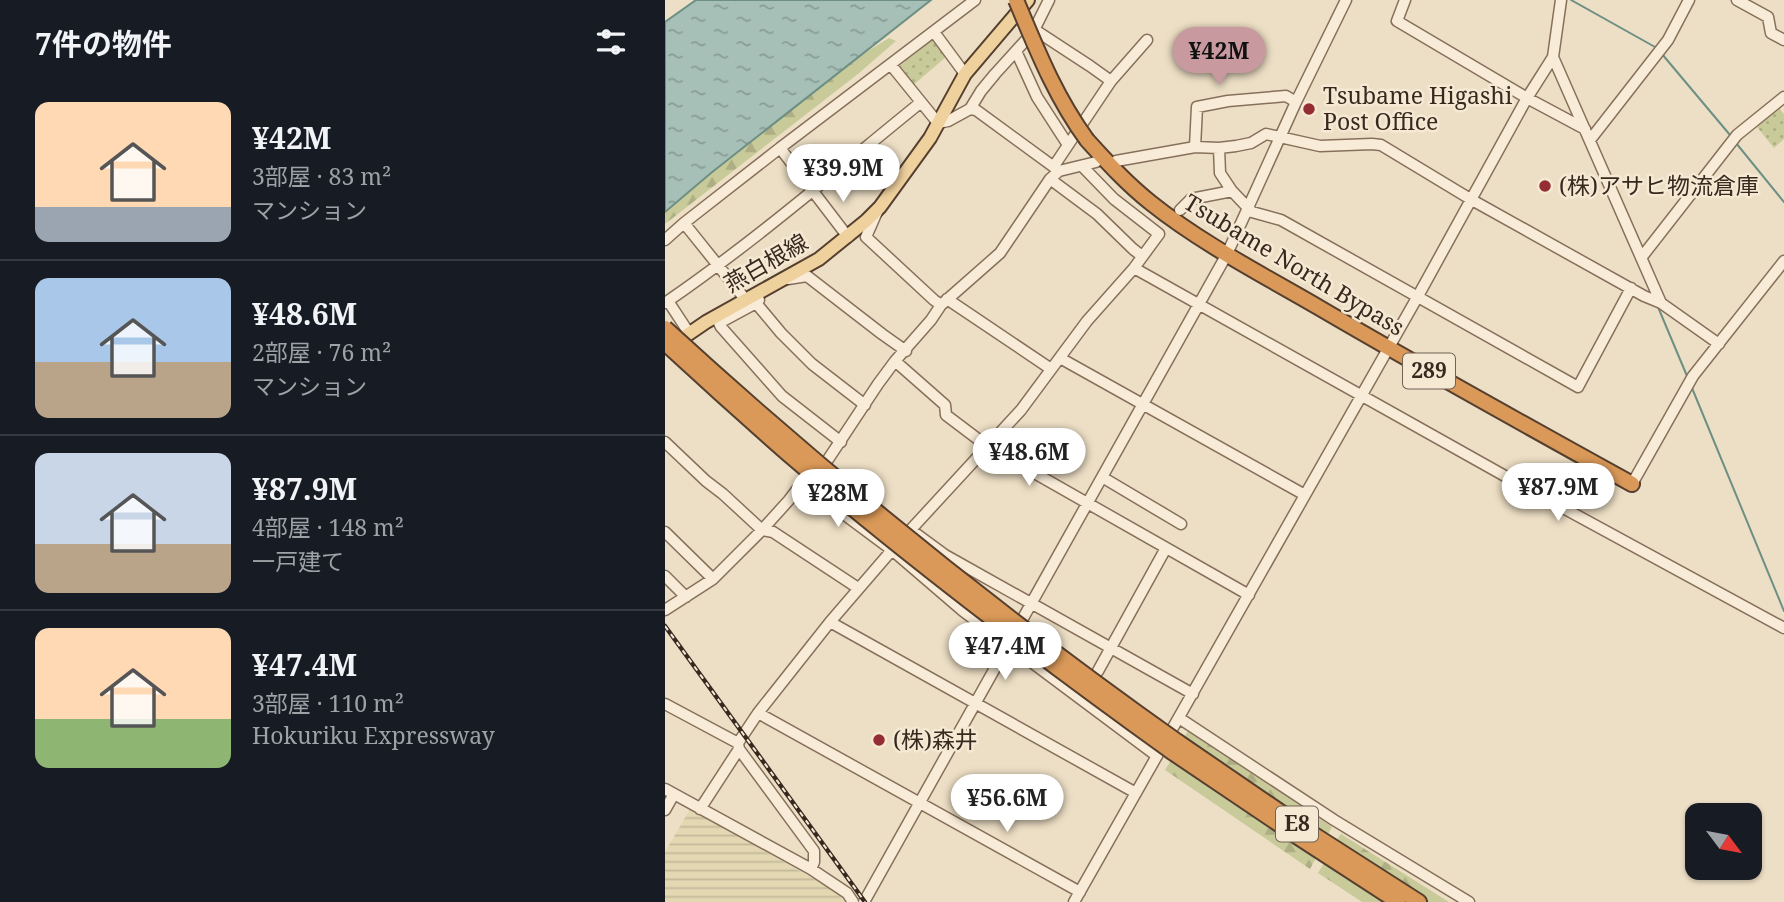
<!DOCTYPE html>
<html lang="ja">
<head>
<meta charset="utf-8">
<style>
  :root { --surface:#171b24; --page:#20242c; --text:#f1f3f6; --muted:#9ea1a6; --line:#363941; --accent:#c89a9f }
  body { margin:0; font-family:"Noto Serif","Noto Sans JP",serif; background:var(--page); color:var(--text); height:100vh; display:flex; flex-direction:column; font-size:26px; white-space:nowrap }
  * { box-sizing:border-box; margin:0 }
  p { font-size:23px; color:var(--muted) }
  .icon { flex:none; width:38px; height:38px; fill:none; stroke:currentColor; stroke-width:2; stroke-linecap:round; stroke-linejoin:round }
  .map { position:relative; flex:1; overflow:hidden }
  .details { display:flex; flex-direction:column; background:var(--surface); width:665px }
  .details>* { flex:none }
  .needle { width:46px; rotate:122deg }
  .fabs { position:absolute; left:1020px; top:803px; display:grid; gap:14px }
  .fabs a { display:grid; place-items:center; width:77px; height:77px; border-radius:14px; background:var(--surface); box-shadow:0 2px 5px #0004; font-size:35px }
  .price { position:absolute; translate:-50% -60px; padding:0 16px; border-radius:24px; background:#fff; color:#222; font-size:23px; line-height:46px; filter:drop-shadow(0 2px 4px #0008) }
  .price::after { content:''; position:absolute; left:50%; top:42px; width:21px; height:16px; margin-left:-10px; background:inherit; clip-path:polygon(0 0,100% 0,50% 100%) }
  .price.on { background:var(--accent); color:#111 }
  ul { padding:0; list-style:none }
  li { display:flex; align-items:center; gap:21px; height:175px; padding:0 35px }
  li+li { border-top:2px solid var(--line) }
  li span { display:grid; place-items:center; flex:none; width:196px; height:140px; border-radius:14px; color:#555 }
  li>.icon { margin-inline-start:auto }
  span .icon { width:84px; height:84px; fill:#fffc; stroke-width:1 }
  li b { font-size:30px }
  h2 { display:flex; justify-content:space-between; align-items:center; height:84px; padding:0 35px; font-size:30px }
  main { display:flex; flex:1; min-height:0 }
  .map>svg:first-child { display:block }
  .farmland { fill:url(#farmland-rules) }
  .forest { fill:url(#forest-firs) }
  .park { fill:url(#park-dots) }
  .water { fill:url(#water-ripples); stroke:#6d8f84; stroke-width:2 }
  .lines { fill:none; stroke-linecap:round; stroke-linejoin:round }
  .stream { stroke:#6d8f84; stroke-width:2 }
  .minor-casing { stroke:#87705b; stroke-width:13 }
  .major-casing { stroke:#553f2f; stroke-width:16 }
  .highway-casing { stroke:#553f2f; stroke-width:18 }
  .minor { stroke:#f8ecd8; stroke-width:10 }
  .major { stroke:#efd19e; stroke-width:12 }
  .highway { stroke:#da9958; stroke-width:14 }
  .rail-casing { stroke:#38291f; stroke-width:4.5 }
  .rail { stroke:#f5e9d4; stroke-width:2; stroke-dasharray:5; stroke-linecap:butt }
  .highway-bridge-casing { stroke:#553f2f; stroke-width:18; stroke-linecap:butt }
  .highway-bridge { stroke:#da9958; stroke-width:14 }
  .poi-dot { fill:#952d34; stroke:#f5e9d4; stroke-width:2.5 }
  .labels { text-anchor:middle; stroke-width:5; stroke-linejoin:round; paint-order:stroke }
  .shield { fill:#f5e9d4; stroke:#716355; stroke-width:2 }
  .shield-label { font-size:21px; font-weight:bold; fill:#38291f }
  .poi-label { font-size:23px; fill:#38291f; stroke:#f5e9d4; text-anchor:start }
  .street-label { font-size:23px; fill:#38291f; stroke:#f5e9d4 }
</style>
</head>
<body>
<main>
<section class="details">
<h2>7件の物件<svg class="icon" aria-label="filters" viewBox="0 0 24 24"><path d="M4 7h16M4 17h16"/><circle cx="9" cy="7" r="2"/><circle cx="15" cy="17" r="2"/></svg></h2>
<ul>
<li><span style="background:linear-gradient(#ffd9b3 75%,#9aa5b1 0)"><svg class="icon" aria-label="home" viewBox="0 0 24 24"><path d="M3 11l9-7 9 7M6 9v11h12V9"/></svg></span><div><b>¥42M</b><p>3部屋 · 83 m²</p><p>マンション</p></div></li>
<li><span style="background:linear-gradient(#a9c7e8 60%,#b9a48a 0)"><svg class="icon" aria-label="home" viewBox="0 0 24 24"><path d="M3 11l9-7 9 7M6 9v11h12V9"/></svg></span><div><b>¥48.6M</b><p>2部屋 · 76 m²</p><p>マンション</p></div></li>
<li><span style="background:linear-gradient(#c9d6e8 65%,#b9a48a 0)"><svg class="icon" aria-label="home" viewBox="0 0 24 24"><path d="M3 11l9-7 9 7M6 9v11h12V9"/></svg></span><div><b>¥87.9M</b><p>4部屋 · 148 m²</p><p>一戸建て</p></div></li>
<li><span style="background:linear-gradient(#ffd9b3 65%,#8fb573 0)"><svg class="icon" aria-label="home" viewBox="0 0 24 24"><path d="M3 11l9-7 9 7M6 9v11h12V9"/></svg></span><div><b>¥47.4M</b><p>3部屋 · 110 m²</p><p>Hokuriku Expressway</p></div></li>
</ul>
</section>
<div class="map">
<svg width="1119" height="902" viewBox="0 0 1119 902">
  <defs>
    <pattern id="farmland-rules" width="6" height="5" patternUnits="userSpaceOnUse" patternTransform="scale(1.75)"><rect width="6" height="5" fill="#e3d8b2"/><path d="M0 2.5h6" fill="none" stroke="#c4b999"/></pattern>
    <pattern id="forest-firs" width="22" height="20" patternUnits="userSpaceOnUse" patternTransform="scale(1.75)"><rect width="22" height="20" fill="#c8cb99"/><path d="M5 1l3.5 6h-7zM16 11l3.5 6h-7z" fill="#adae83"/></pattern>
    <pattern id="park-dots" width="8" height="8" patternUnits="userSpaceOnUse" patternTransform="scale(1.75)"><rect width="8" height="8" fill="#c8cb99"/><path d="M2 2h.1M6 6h.1" fill="none" stroke="#adae83" stroke-width="1.8" stroke-linecap="round"/></pattern>
    <pattern id="water-ripples" width="26" height="14" patternUnits="userSpaceOnUse" patternTransform="scale(1.75)"><rect width="26" height="14" fill="#a6c0b7"/><path d="M2 4q2-2 4 0t4 0M15 11q2-2 4 0t4 0" fill="none" stroke="#889c94"/></pattern>
  </defs>
  <rect width="100%" height="100%" fill="#eddfc5"/>
  <!-- farmland -->
  <path class="farmland" d="M25,809L172,892L179,902H0V852Z"/>
  <!-- forest -->
  <path class="forest" d="M224,38L231,41L193,74L0,224V205L174,69Z
    M523,731L667,827L662,836L518,739Z
    M506,760L651,858L645,869L500,770Z
    M676,834L784,902H764L671,841Z
    M659,863L719,902H697L653,873Z"/>
  <!-- park -->
  <path class="park" d="M269,39L282,56L246,87L232,68Z
    M1114,108L1119,114V139L1109,148L1092,127Z"/>
  <!-- water -->
  <path class="water" d="M31,0H266L46,173L0,212V22Z"/>
  <g class="lines">
    <!-- stream -->
    <path class="stream" d="M906,0L990,47
      M997,54L1065,135
      M1071,143L1119,202
      M993,307L1022,376
      M1027,388L1119,611"/>
    <defs>
      <path id="minor" d="M740,0L732,21L862,98L920,129
        M1072,0L1103,17L1106,33L1119,40
        M370,30L425,66L446,81
        M269,32L300,74
        M351,51L372,97L403,145
        M888,57L996,303
        M226,65L273,123L283,121L305,109L316,91L330,74L370,30L371,26L384,0
        M305,109L311,110L393,170
        M925,140L1003,40L1024,0
        M530,147L532,107L563,101L621,96L631,102
        M554,148L555,173L567,191L587,212L616,220L913,387L966,288
        M451,161L530,147L554,148L571,146L586,143L601,134L655,146L707,144L716,145L807,200L979,296L996,303L1054,344
        M389,166L446,81L482,40
        M385,179L432,214L468,249L477,256
        M515,210L526,199L567,191
        M212,212L201,237L269,300L276,305
        M183,237L115,148L310,0
        M0,240L19,223
        M976,258L1072,135L1119,97
        M469,268L856,485L1119,628
        M123,279L142,276L217,334L241,351
        M80,299L19,223L115,148
        M282,299L386,369
        M94,300L91,303L116,333L147,364L200,405
        M3,301L24,333
        M0,303C89,242 171,171 255,103
        M91,303L54,323L56,327L117,396L176,442
        M395,358L640,495
        M230,361L280,405L281,415L322,446L584,595
        M0,442L41,481L58,494L97,530L108,532L193,588
        M437,477L516,524
        M137,483L227,550L298,611L492,756
        M967,484L1028,376L1119,261
        M246,530L280,555L528,694
        M0,532L48,579
        M0,576L21,597
        M0,610L48,579L97,530L124,500L137,483L162,461L213,384L230,361L266,320L276,305L335,253L385,179L394,171L431,162
        M165,622L471,793
        M433,671L501,548
        M0,704L73,743
        M93,713L415,892
        M514,718L669,820L804,902
        M74,749L149,851V862L146,869
        M0,789L146,869L182,893L188,902
        M35,809L74,749L73,743L93,713L165,622L227,550L356,410L422,321L469,268L494,234L449,199L417,166
        M0,810L9,794
        M199,902L562,254L631,102L681,0
        M409,902L753,296L862,98L888,57L896,0"/>
      <path id="major" d="M6,346L41,322L154,259L201,221L215,207L265,138L300,74L363,0"/>
      <path id="highway" d="M422,140C442,162 462,184 486,203C536,243 598,275 653,307C757,368 862,426 967,484
        M513,742L640,829L754,902
        M507,752L633,837L733,902"/>
    </defs>
    <!-- minor casing -->
    <use href="#minor" class="minor-casing"/>
    <!-- major casing -->
    <use href="#major" class="major-casing"/>
    <!-- highway casing -->
    <use href="#highway" class="highway-casing"/>
    <!-- minor -->
    <use href="#minor" class="minor"/>
    <!-- major -->
    <use href="#major" class="major"/>
    <!-- highway -->
    <use href="#highway" class="highway"/>
    <defs>
      <path id="rail" d="M0,626L200,902"/>
    </defs>
    <!-- rail casing -->
    <use href="#rail" class="rail-casing"/>
    <!-- rail -->
    <use href="#rail" class="rail"/>
    <defs>
      <path id="highway-bridge" d="M351,0C372,50 390,96 422,140
        M0,328C164,478 332,614 513,742
        M0,343C40,380 81,417 122,453C245,559 375,657 507,752"/>
    </defs>
    <!-- highway-bridge casing -->
    <use href="#highway-bridge" class="highway-bridge-casing"/>
    <!-- highway-bridge -->
    <use href="#highway-bridge" class="highway-bridge"/>
  </g>
  <!-- markers -->
  <g class="poi-dot">
    <circle cx="644" cy="109" r="7"/>
    <circle cx="880" cy="186" r="7"/>
    <circle cx="214" cy="740" r="7"/>
  </g>
  <g class="labels">
    <!-- shield labels -->
    <g class="shield">
      <rect x="738" y="353.5" width="52" height="35" rx="5"/>
      <rect x="611" y="806.5" width="42" height="35" rx="5"/>
    </g>
    <g class="shield-label">
      <text x="764" y="378">289</text>
      <text x="632" y="831">E8</text>
    </g>
    <!-- poi labels -->
    <g class="poi-label">
      <text x="658" y="104">Tsubame Higashi<tspan x="658" dy="26">Post Office</tspan></text>
      <text x="894" y="194">(株)アサヒ物流倉庫</text>
      <text x="228" y="748">(株)森井</text>
    </g>
    <!-- street labels -->
    <g class="street-label">
      <text transform="translate(101 263) rotate(-30)" y="8">燕白根線</text>
      <text transform="translate(629 265) rotate(31)" y="8">Tsubame North Bypass</text>
    </g>
  </g>
</svg>
<div class="fabs">
<a><svg class="needle" viewBox="-14 -14 28 28"><path d="M0-13l5 13h-10z" fill="#e53935"/><path d="M0 13l5-13h-10z" fill="#9ea1a6"/></svg></a>
</div>
<b class="price on" style="left:554px;top:87px">¥42M</b>
<b class="price" style="left:178px;top:204px">¥39.9M</b>
<b class="price" style="left:364px;top:488px">¥48.6M</b>
<b class="price" style="left:893px;top:523px">¥87.9M</b>
<b class="price" style="left:173px;top:529px">¥28M</b>
<b class="price" style="left:340px;top:682px">¥47.4M</b>
<b class="price" style="left:342px;top:834px">¥56.6M</b>
</div>
</main>
</body>
</html>
